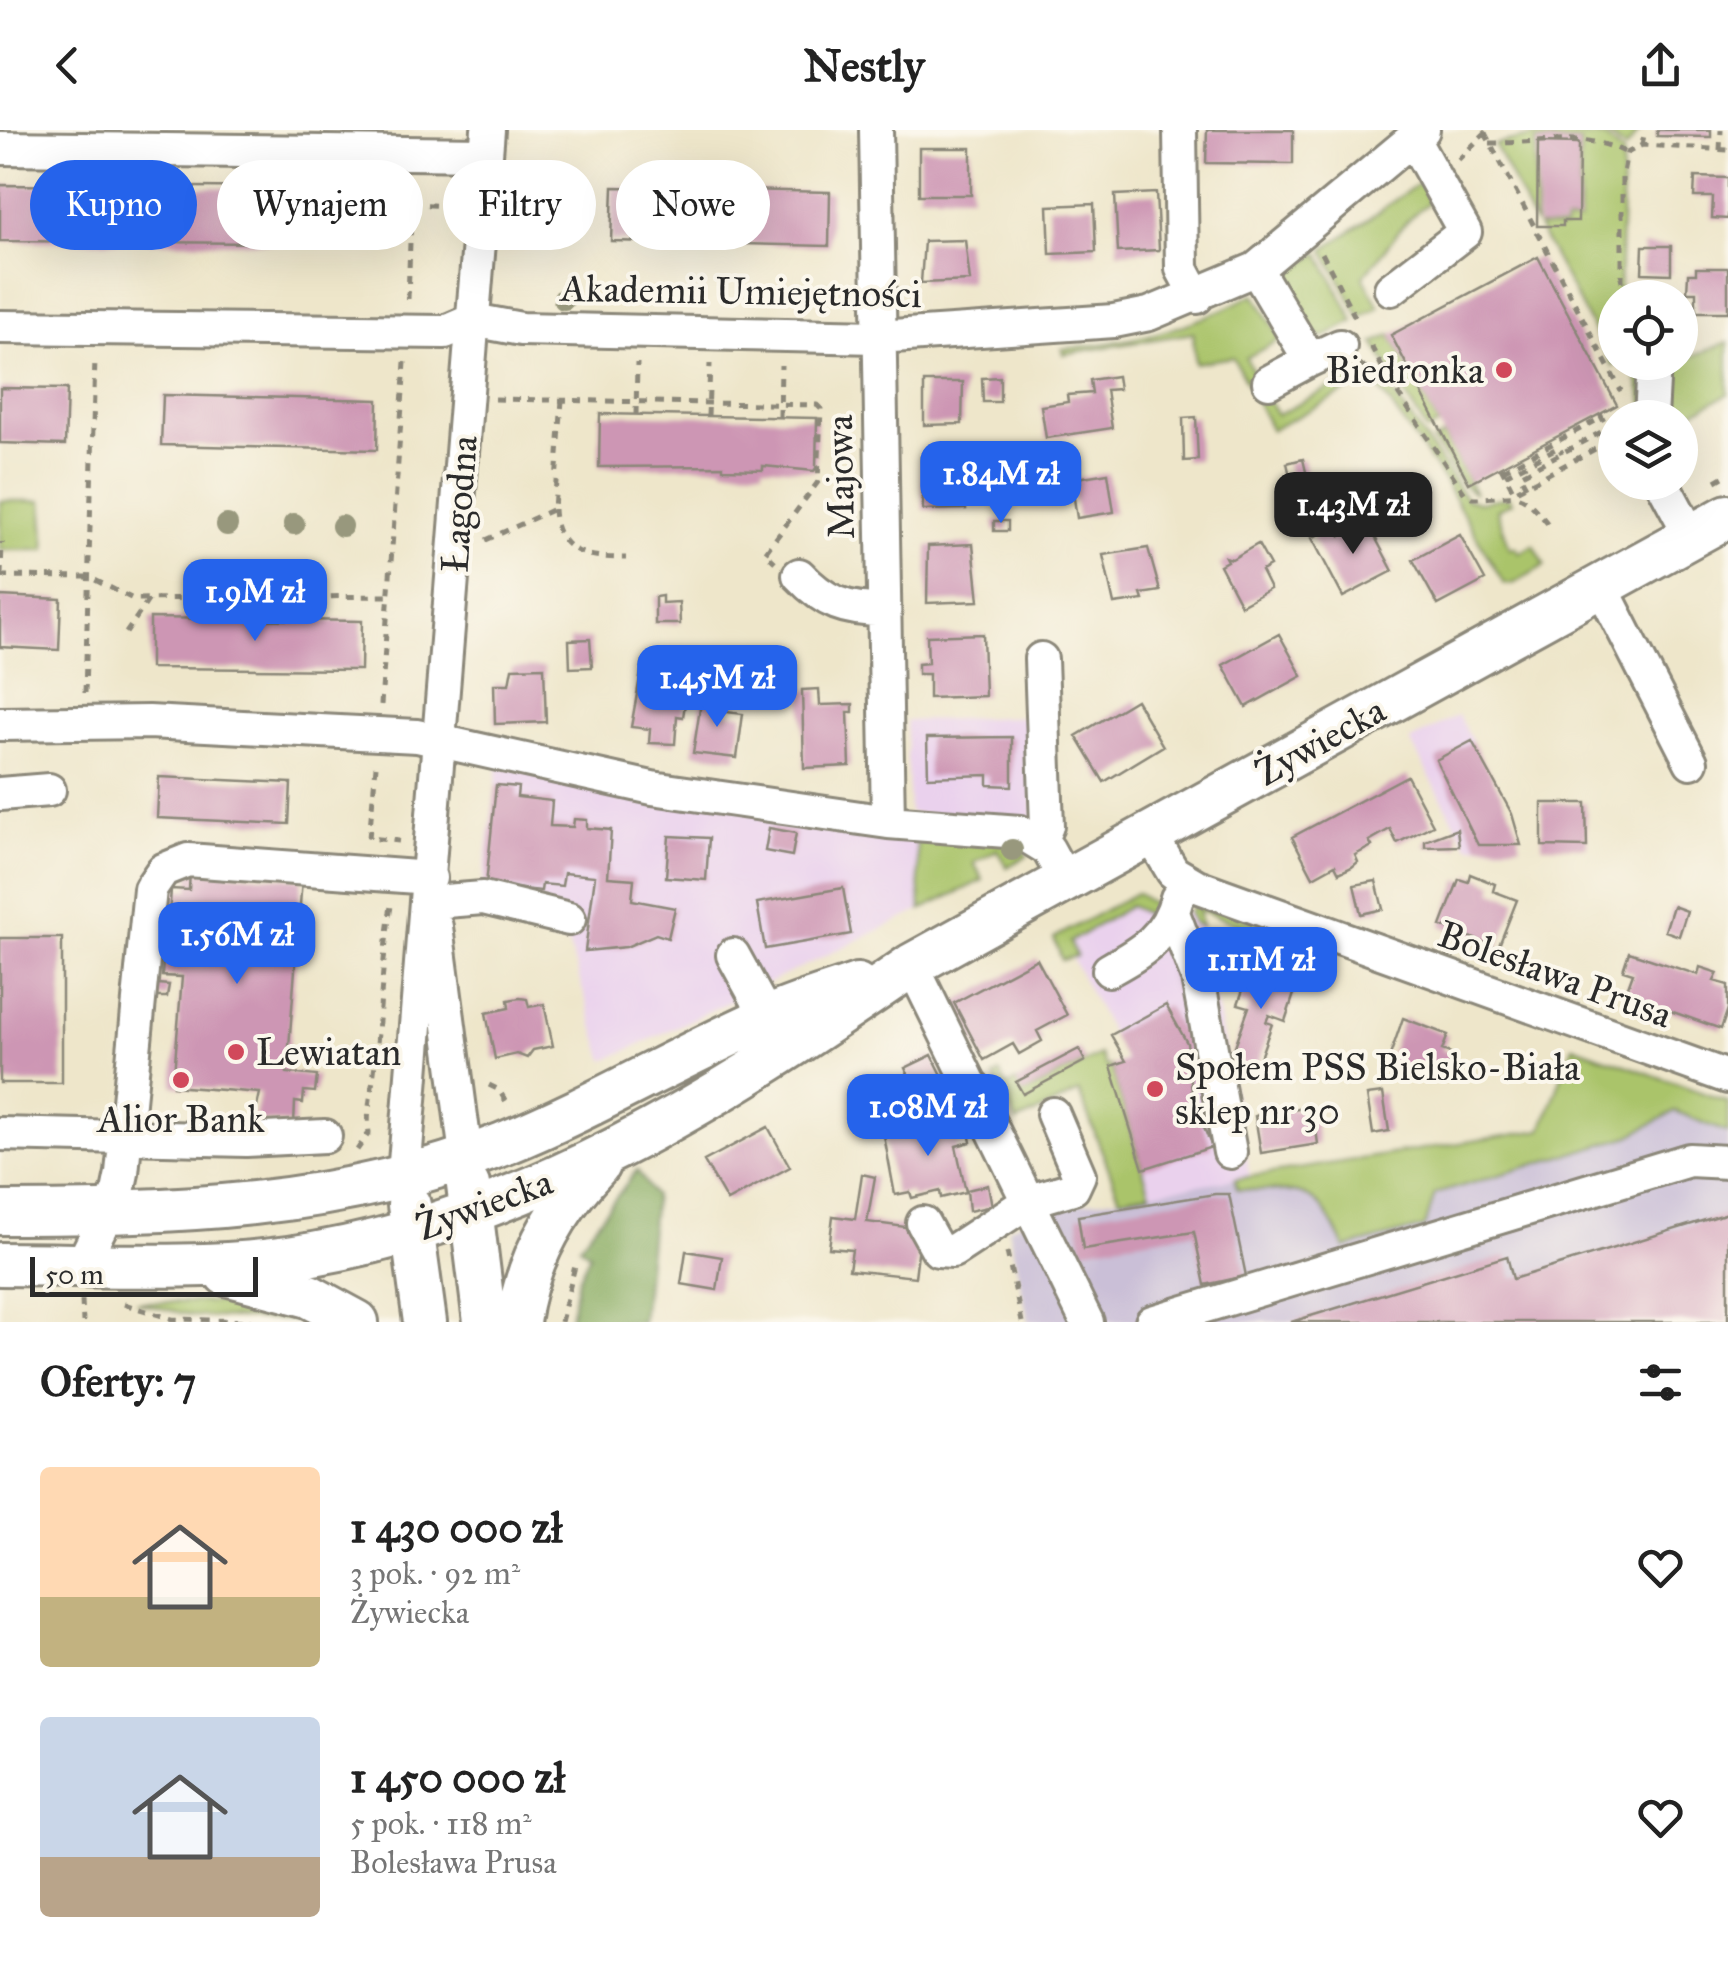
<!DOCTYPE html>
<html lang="pl">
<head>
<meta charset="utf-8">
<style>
  :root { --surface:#fff; --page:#f6f6f6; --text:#222; --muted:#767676; --accent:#2563eb }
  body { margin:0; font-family:"IM FELL Great Primer",serif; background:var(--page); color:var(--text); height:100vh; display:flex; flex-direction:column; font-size:38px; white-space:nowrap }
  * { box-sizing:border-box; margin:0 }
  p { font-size:32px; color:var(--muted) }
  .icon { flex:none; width:55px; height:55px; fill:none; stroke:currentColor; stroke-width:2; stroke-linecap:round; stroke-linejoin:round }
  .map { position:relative; height:1192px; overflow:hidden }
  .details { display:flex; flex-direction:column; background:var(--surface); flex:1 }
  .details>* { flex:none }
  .hud { position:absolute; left:30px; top:30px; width:1000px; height:90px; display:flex; gap:20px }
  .fabs { position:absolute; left:1598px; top:150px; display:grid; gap:20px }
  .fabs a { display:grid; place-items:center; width:100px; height:100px; border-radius:50%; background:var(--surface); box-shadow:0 10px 40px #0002; font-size:50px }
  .scale { position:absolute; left:30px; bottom:25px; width:228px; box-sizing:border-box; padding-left:10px; border:5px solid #2b2b2b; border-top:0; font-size:28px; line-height:35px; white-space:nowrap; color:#2b2b2b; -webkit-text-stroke:8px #fbf7ec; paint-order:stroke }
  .price { position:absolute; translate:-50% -85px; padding:0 22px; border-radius:20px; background:var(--accent); color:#fff; font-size:32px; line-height:65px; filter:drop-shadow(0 2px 5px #0008) }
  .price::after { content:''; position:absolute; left:50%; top:60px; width:30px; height:22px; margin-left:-15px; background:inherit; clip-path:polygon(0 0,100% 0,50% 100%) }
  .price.selected { background:#222; color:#fff }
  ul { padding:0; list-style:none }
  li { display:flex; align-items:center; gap:30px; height:250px; padding:0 40px }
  li span { display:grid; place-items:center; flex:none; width:280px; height:200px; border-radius:10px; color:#555 }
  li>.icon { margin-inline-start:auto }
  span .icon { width:120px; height:120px; fill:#fffc; stroke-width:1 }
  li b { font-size:42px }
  h2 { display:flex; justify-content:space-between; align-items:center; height:120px; padding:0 40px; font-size:42px }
  .chip { padding:0 35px; border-radius:45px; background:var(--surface); box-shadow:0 10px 40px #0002; font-size:35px; line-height:90px }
  .chip.selected { background:var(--accent); color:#fff }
  header { display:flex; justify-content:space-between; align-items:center; height:130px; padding:0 40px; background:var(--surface); font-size:45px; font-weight:800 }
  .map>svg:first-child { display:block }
  .built { fill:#ead1ed }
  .industrial { fill:#cabfd7 }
  .green { fill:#aac46a; stroke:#6a784a; stroke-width:2.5 }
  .forest { fill:#87aa5e; stroke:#596a44; stroke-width:2.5 }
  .building { fill:#cd96b4 }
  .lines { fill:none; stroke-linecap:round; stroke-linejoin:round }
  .minor-casing { stroke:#8c887a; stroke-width:38 }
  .major-casing { stroke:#8c887a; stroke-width:48 }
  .path { stroke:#8c887a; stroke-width:5; stroke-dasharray:8 8; stroke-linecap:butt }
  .minor { stroke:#fff; stroke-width:32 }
  .major { stroke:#fff; stroke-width:42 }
  .tree { fill:#98987d }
  .poi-dot { fill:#d1495b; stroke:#fbf7ec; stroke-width:4 }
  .labels { text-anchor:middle; stroke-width:8; stroke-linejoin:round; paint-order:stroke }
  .street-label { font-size:38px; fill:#2b2b2b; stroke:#fbf7ec }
  .poi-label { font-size:38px; fill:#2b2b2b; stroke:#fbf7ec; text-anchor:start }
</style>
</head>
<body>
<header><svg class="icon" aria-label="back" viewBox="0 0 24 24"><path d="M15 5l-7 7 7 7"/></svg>Nestly<svg class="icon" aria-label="share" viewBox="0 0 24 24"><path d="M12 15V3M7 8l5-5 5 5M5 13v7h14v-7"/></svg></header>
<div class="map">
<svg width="1728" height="1192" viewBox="0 0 1728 1192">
  <rect width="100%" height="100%" fill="#fbf7ec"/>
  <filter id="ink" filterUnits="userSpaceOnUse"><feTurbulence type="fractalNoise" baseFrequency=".01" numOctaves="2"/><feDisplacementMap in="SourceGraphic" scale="20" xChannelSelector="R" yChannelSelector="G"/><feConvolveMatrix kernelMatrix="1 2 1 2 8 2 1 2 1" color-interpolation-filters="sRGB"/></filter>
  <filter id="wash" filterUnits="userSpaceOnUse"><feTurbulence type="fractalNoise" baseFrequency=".0048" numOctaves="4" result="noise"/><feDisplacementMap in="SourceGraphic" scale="40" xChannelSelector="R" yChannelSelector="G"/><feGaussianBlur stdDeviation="2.25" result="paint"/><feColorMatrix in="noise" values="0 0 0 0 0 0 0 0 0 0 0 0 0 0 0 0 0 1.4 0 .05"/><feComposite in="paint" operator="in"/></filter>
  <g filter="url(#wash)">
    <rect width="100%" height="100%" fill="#eee6ca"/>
    <!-- built -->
    <path class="built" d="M1458,585L1512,684L1521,715L1468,716L1410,611Z
      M1032,586L1033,695L909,683L906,591Z
      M498,636L916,702L921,780L605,931L568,813L478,788Z
      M1130,776L1145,784L1156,776L1188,783L1201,796L1250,1047L1150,1063L1111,936L1125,930L1065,815Z"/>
    <!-- industrial -->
    <path class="industrial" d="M1573,916L1728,972V1192H1029L1008,1098L1053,1078L1542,1000Z"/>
    <!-- green -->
    <path class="green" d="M1582,0H1640L1626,19L1606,4Z
      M1546,3L1605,8L1623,23L1619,167L1615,168L1617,233L1613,236L1538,97L1564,98L1565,92L1579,91L1580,12L1536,11L1535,95L1495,15Z
      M1422,51L1429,73C1401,89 1386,123 1363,146L1379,177L1360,187L1324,120Z
      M1319,123L1354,191L1323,208L1311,203L1279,149Z
      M1254,164L1281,209L1246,228L1277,285L1364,240L1389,257L1466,369L1479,372L1509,367L1512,372L1497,380L1510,419L1516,417L1519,423L1534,415L1545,435L1513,454H1504L1445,352L1372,248L1271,300L1233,227L1195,233L1193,203L1063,224L1062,219C1137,211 1187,200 1254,164Z
      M1391,205L1439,295L1427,301L1374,213Z
      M1728,212V264L1680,288L1648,287L1637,248Z
      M1444,305L1475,364L1462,354L1433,311Z
      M0,371H42L46,420H0Z
      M916,702L1021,715L1027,726L1007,737L997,720L974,733L983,750L921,780Z
      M1136,763L1156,776L1146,784L1130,776L1070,812L1077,826L1062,830L1054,808Z
      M1198,771L1263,794L1265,805L1198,779L1201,796L1194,794L1188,783Z
      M1573,916L1728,972V1003L1675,981L1630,1006L1435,1064L1425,1097L1345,1118C1314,1051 1305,1064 1237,1059L1235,1049L1542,1000Z
      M1100,925L1106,936H1111L1150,1063L1120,1068L1079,962L1017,992L994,947L1000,943L1007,956L1016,952L1023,964Z
      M136,1172H252L328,1192L194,1186Z"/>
    <!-- forest -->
    <path class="forest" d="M637,1040L654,1066L642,1192H569L578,1149L590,1124L579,1116Z"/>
    <g id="blocks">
      <!-- building -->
      <path class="building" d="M1207,0H1293V34L1206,33Z
        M1657,0H1711V7L1657,6Z
        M1538,12L1579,13L1578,91H1563V96H1537Z
        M919,18H971V65H919Z
        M1695,47L1728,48V89L1712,88L1713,67H1694Z
        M0,55L391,59V114L0,111Z
        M613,57L830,62L829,116L611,111Z
        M1156,63L1159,120L1118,122L1115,65Z
        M1094,74L1096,122L1050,124L1048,76Z
        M965,110L970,151L921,153L924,111Z
        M1643,116H1671V144L1642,143Z
        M1538,127L1617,275L1469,353L1391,205Z
        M1696,138H1728V182H1696V162H1687L1688,144H1696Z
        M1117,246L1119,259L1106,260L1112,298L1046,308L1041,276L1068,272L1067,265L1092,263L1090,250Z
        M1000,247V272H983L982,248Z
        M924,252H963L962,294L924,295Z
        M0,258L67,259L65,315L0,313Z
        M163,265L378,270L377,320L161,315Z
        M600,284L817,288L816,338L814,341L763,336V340L723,339V336L599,337Z
        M1196,287L1198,330L1184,331L1183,288Z
        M964,326L966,379L923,380L921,327Z
        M1303,329L1310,359L1294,363L1287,333Z
        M1108,343L1114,382L1077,388L1071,349Z
        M1324,374L1329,385L1312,394L1306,383Z
        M994,391H1008V401H994Z
        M1367,392L1393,441L1343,467L1312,408L1336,395L1341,406Z
        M1460,405L1485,450L1438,475L1413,430Z
        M973,414L979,471L927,473L928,416Z
        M1258,414L1270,436L1261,441L1270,459L1241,475L1220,435L1227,431L1225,427L1232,429Z
        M1148,418L1160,461L1141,464L1143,470L1114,474L1103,425Z
        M0,466L61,469L59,520L0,517Z
        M662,466V473L679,472L680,494H655V467Z
        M150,488L362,491L361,540L150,538Z
        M983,504L985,566L929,568V544H918V534L928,533L927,506Z
        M1279,504L1302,546L1246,577L1223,535Z
        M590,509L592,537L570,538L569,510Z
        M643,531L670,533L669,548L680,549L678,574H685L683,587L677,586L675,614L649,613L650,599L631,597Z
        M544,537L546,592L495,594L494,554H509L512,538Z
        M819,559L820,575L853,574V582H848L850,636L804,638L802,560Z
        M702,566L719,568L718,581L743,584L737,628L693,623Z
        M1136,570L1163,616L1104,652L1076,606Z
        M1012,607V656L988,655V645L928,647L927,608Z
        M1472,611L1512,684L1521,715H1478L1436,630Z
        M1407,646L1433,695L1397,713L1390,699L1369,711L1372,716L1355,725L1358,732L1352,737L1339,743L1335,735L1313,747L1292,707Z
        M159,647L291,653L289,694L157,688Z
        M496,655L518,657L517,667L552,671L550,696L573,697L574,689L587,690V698L611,700L608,747L634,749L632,770L675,778L668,808L656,804L626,817L585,821L595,746L564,743L562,756L542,754L541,761L486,755Z
        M1542,673H1586L1587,717L1542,716Z
        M769,698L796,703L792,726L765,721Z
        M1457,699L1459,716L1425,717V711Z
        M669,706L709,708L706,750L666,747Z
        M190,740L302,749L287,943L317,946L315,962L304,961L303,973L295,972L294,994L254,991L260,963L173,956L182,847L162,846L164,815H167L171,759L189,760Z
        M1470,744L1495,754L1493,761L1517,770L1498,818L1441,796L1459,749L1468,752Z
        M1376,751L1383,779L1361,784L1354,755Z
        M843,758L851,804L765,819L757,773Z
        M1673,776L1687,781L1679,806L1665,801Z
        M0,808H62V953H0Z
        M1629,822L1698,845L1700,837L1718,843L1714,851L1728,855V879L1721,899L1625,865L1633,843L1623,840Z
        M1037,829L1067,885L1037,901L1042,911L1019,924L1013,914L984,930L954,873Z
        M1252,835L1298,852L1285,891L1269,885L1266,892L1272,894L1256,939L1230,930L1249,877L1238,874Z
        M157,854L169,855L167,867H157Z
        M520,868L527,869L529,877L544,874L553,916L533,920L527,928L517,924L495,929L486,883L509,878L508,870Z
        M1166,875L1187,913L1193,972L1212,1017L1143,1039L1111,936L1126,931L1111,905Z
        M1403,888L1448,905L1442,920L1453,924L1443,952L1432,948L1431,953L1386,937Z
        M1079,919L1085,931L1023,964L1016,952Z
        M932,925L943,947L916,961L905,938Z
        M1383,963L1389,1001L1373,1004L1367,965Z
        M1287,976L1292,980L1313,977L1318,1014L1261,1023L1255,986Z
        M966,988L971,1012L956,1016L966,1062L941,1068L940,1061L912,1068L910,1062L895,1065L884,1006Z
        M768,997L790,1037L727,1071L704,1031Z
        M862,1044L875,1047L867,1092L921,1099L915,1147L849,1140L852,1120L829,1118L833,1086L855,1089Z
        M988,1055L992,1076L969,1081L967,1060Z
        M1215,1064H1229L1246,1146L1205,1155L1194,1102L1083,1119L1078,1086Z
        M1728,1083V1192H1291L1507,1126L1513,1149Z
        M686,1121L722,1127L717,1160L681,1154Z"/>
    </g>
  </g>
  <g filter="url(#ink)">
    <use href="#blocks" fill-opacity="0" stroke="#8c887a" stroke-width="2.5"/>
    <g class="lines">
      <defs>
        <path id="minor" d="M876,0L888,692
          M1180,0L1182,139L1197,167
          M0,18L486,24
          M1256,139L1310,230L1269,252
          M1391,159L1465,102L1413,9
          M0,197L445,202L473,190L521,199L878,207L1114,191L1149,184L1256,139L1423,0
          M1310,230L1340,216
          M1651,288L1654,232
          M1662,352L1691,406
          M799,445C825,473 846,480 883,480
          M1601,456L1691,632
          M0,594L149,592L417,606L652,658L888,692L1020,702L1048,719L1066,752
          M0,664L49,660
          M1151,705L1173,742L1197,756L1728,947
          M1040,711L1047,696L1041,529
          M433,772L483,768L569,789
          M1173,783L1198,848L1230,1022
          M436,797L466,1025
          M733,825L767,887
          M912,835L1087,1192
          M1109,840C1143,821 1167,807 1177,768
          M888,985L953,965L971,954
          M0,1004L246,1010L325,1006
          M404,1045L488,0
          M923,1093L938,1120L953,1121L1029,1071L1073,1058L1079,1045L1053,984
          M82,1134L118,1062L122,1043L150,759L163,740L188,730L430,748
          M1152,1192L1689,1030L1728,1032"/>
        <path id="major" d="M468,1055L485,1192
          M409,1075L425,1192
          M0,1083C171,1083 341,1079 503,1014C592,978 676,928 764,889C793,875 826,866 857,855
          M0,1134C95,1134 193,1141 288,1128C521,1095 722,967 912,835L1728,386
          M226,1144L309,1166L357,1192
          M518,1192C526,1131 556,1079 598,1035"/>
      </defs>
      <!-- minor casing -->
      <use href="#minor" class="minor-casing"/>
      <!-- major casing -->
      <use href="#major" class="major-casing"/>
      <!-- path -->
      <path class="path" d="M1485,3L1621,261
        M1490,13C1540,14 1581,0 1627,23
        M1642,15L1645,0
        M1720,20L1721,0
        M1458,30L1488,0
        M411,74L453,76
        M1322,123L1356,189
        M1622,168V47L1627,23L1642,15L1728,20
        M408,169L412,55
        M1371,216L1389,250
        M1360,235L1391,253L1465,364L1472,368C1518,369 1515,353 1548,394
        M495,269L817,275L821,279L818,352L765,423L775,432
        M1600,284L1615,313
        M636,285L637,233
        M708,286L710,234
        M780,287L781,235
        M1501,337L1514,362L1595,319L1615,315
        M1503,340L1601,288
        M1505,345L1559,317L1562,323
        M1716,351L1728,344
        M1526,356L1520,345L1607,299
        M554,379C556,424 588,428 626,428
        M486,410L554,379L562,270
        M0,446L89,447L133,469L387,466
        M1,446L2,412
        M126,503L149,469
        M85,563L95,229
        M381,575L405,232
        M376,636L369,708L399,711
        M489,955L499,960L508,975
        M357,1020L369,1003C366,979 373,957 375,933C381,880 382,829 391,776
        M1007,1122L1022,1192
        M82,1170L83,1192
        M124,1174L172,1189L251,1191
        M561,1192L576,1132"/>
      <!-- minor -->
      <use href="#minor" class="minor"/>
      <!-- major -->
      <use href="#major" class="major"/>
    </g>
    <!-- trees -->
    <g class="tree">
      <circle cx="564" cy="169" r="11"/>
      <circle cx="294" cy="394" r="11"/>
      <circle cx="227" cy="395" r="11"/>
      <circle cx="342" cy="396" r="11"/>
      <circle cx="1012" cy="720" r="11"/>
    </g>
  </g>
  <!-- markers -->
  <g class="poi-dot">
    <circle cx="1504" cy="240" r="10"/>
    <circle cx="236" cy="922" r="10"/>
    <circle cx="181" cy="950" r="10"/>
    <circle cx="1155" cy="959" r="10"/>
  </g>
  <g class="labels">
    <!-- street labels -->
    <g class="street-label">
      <text transform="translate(741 161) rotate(1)" y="13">Akademii Umiejętności</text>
      <text transform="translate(840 347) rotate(-91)" y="13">Majowa</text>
      <text transform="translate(459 374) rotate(-86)" y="13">Łagodna</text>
      <text transform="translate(1320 611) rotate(-29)" y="13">Żywiecka</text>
      <text transform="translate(1555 844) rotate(20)" y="13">Bolesława Prusa</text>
      <text transform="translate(484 1074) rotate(-20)" y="13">Żywiecka</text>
    </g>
    <!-- poi labels -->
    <g class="poi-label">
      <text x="1484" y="253" text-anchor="end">Biedronka</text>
      <text x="256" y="935">Lewiatan</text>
      <text x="1175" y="950">Społem PSS Bielsko-Biała<tspan x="1175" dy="44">sklep nr 30</tspan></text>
      <text x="181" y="1002" text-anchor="middle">Alior Bank</text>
    </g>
  </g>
</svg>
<div class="fabs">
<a><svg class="icon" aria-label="locate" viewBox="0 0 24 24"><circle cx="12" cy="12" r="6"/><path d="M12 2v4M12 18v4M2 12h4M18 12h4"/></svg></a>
<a><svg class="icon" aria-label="layers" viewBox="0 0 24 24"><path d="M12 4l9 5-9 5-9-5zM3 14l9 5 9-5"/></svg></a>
</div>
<div class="scale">50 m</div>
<b class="price" style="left:1001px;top:396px">1.84M zł</b>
<b class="price selected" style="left:1353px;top:427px">1.43M zł</b>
<b class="price" style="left:255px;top:514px">1.9M zł</b>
<b class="price" style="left:717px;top:600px">1.45M zł</b>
<b class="price" style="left:237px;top:857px">1.56M zł</b>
<b class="price" style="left:1261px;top:882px">1.11M zł</b>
<b class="price" style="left:928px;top:1029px">1.08M zł</b>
<div class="hud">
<a class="chip selected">Kupno</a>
<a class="chip">Wynajem</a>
<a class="chip">Filtry</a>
<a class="chip">Nowe</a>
</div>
</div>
<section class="details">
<h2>Oferty: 7<svg class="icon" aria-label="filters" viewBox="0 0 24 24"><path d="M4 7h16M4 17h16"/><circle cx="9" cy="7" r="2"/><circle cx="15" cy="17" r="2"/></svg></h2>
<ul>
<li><span style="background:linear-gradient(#ffd9b3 65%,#c2b280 0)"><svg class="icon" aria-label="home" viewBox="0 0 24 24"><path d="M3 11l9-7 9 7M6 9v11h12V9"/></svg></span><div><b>1 430 000 zł</b><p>3 pok. · 92 m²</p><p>Żywiecka</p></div><svg class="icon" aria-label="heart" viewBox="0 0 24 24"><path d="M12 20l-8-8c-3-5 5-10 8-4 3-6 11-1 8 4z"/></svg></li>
<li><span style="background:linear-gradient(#c9d6e8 70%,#b9a48a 0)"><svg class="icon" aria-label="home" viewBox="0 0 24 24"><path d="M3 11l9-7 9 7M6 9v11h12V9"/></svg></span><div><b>1 450 000 zł</b><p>5 pok. · 118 m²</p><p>Bolesława Prusa</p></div><svg class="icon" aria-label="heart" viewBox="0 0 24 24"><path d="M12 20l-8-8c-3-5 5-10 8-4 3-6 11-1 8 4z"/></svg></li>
</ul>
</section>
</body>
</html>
